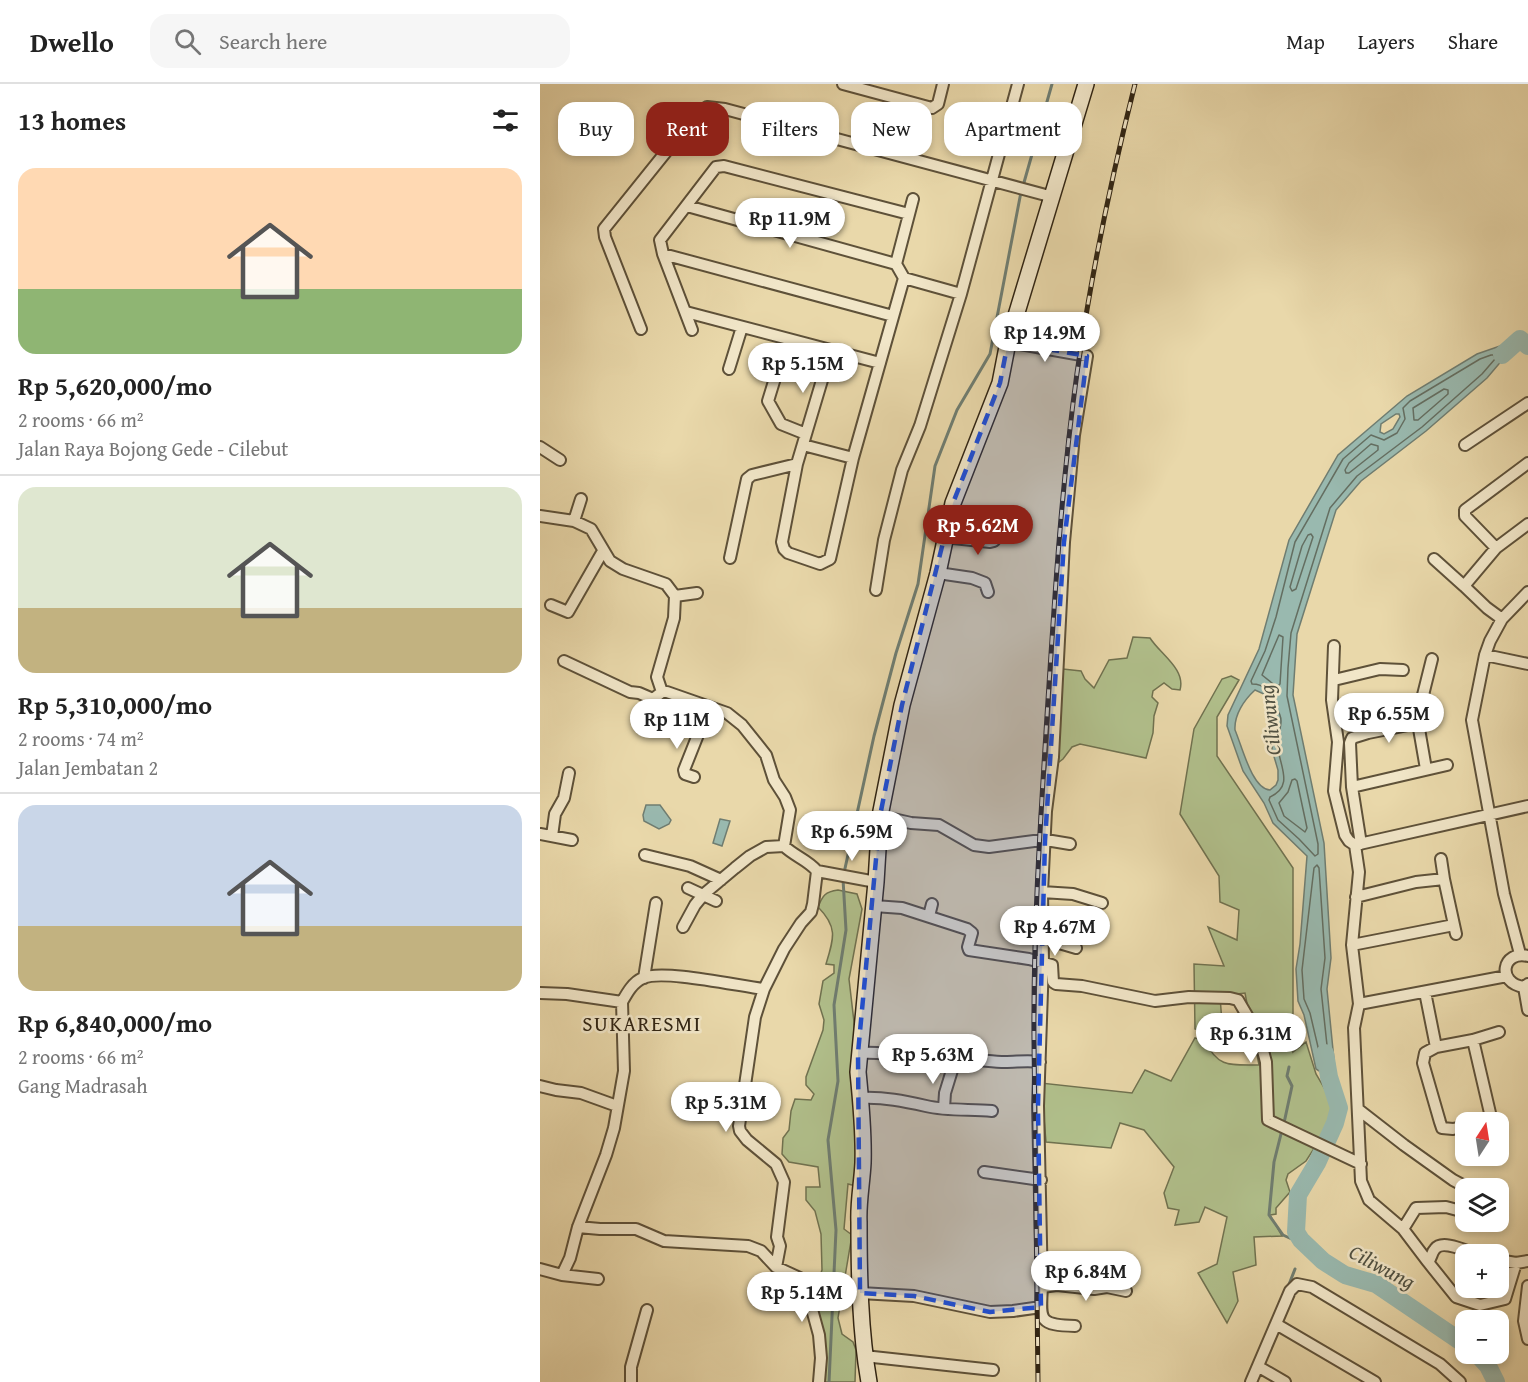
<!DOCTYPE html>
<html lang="en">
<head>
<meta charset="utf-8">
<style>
  :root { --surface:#fff; --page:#f6f6f6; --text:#222; --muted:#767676; --line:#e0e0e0; --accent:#8f2418 }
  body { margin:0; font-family:"Gentium Book Plus",serif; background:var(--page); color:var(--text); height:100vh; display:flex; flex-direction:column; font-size:22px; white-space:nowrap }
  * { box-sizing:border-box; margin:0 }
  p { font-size:20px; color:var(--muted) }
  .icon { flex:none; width:33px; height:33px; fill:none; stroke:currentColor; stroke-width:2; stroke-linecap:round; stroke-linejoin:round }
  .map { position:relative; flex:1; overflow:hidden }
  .details { display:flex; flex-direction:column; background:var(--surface); width:540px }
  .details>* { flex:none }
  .hud { position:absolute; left:18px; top:18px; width:570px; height:54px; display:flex; gap:12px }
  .needle { width:39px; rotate:12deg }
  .tools { position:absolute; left:915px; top:1028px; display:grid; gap:12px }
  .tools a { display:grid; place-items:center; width:54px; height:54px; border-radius:12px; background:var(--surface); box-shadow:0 3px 9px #0003; font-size:30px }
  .price { position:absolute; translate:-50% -51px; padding:0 14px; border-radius:21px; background:#fff; color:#222; font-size:20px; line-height:39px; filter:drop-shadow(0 2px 3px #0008) }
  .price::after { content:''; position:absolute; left:50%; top:36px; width:18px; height:14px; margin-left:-9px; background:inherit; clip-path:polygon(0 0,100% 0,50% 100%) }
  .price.current { background:var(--accent); color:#fff }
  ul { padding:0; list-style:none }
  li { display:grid; align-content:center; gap:12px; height:318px; padding:0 18px }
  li+li { border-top:2px solid var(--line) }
  li span { display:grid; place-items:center; height:186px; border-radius:18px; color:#555 }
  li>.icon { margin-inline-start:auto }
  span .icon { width:108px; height:108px; fill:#fffc; stroke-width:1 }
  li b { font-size:26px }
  h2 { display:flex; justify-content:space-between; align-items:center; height:72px; padding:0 18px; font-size:26px }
  .pill { padding:0 21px; border-radius:18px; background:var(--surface); box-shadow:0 3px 9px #0003; font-size:21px; line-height:54px }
  .pill.current { background:var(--accent); color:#fff }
  header { display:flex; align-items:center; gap:36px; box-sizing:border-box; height:84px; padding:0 30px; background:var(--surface); border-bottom:2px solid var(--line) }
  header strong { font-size:28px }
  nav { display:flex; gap:33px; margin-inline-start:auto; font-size:21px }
  .search { width:420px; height:54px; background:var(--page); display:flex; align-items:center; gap:15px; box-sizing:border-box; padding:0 21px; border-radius:18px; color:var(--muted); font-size:22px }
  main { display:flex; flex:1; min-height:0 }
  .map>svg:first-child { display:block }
  .green { fill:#b1c08c; stroke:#707250; stroke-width:1.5 }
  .water { fill:#99b9af; stroke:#6f7d71; stroke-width:1.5; fill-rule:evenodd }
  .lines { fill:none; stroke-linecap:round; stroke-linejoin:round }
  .shore { stroke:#646e61; stroke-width:1.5 }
  .stream { stroke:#6f7d71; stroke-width:3 }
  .river { stroke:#99b9af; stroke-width:18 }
  .minor-casing { stroke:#5e5139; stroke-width:14 }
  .secondary-casing { stroke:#302413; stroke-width:18 }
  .minor { stroke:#f1e6c8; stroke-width:10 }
  .secondary { stroke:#f1e6c8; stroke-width:15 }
  .rail-casing { stroke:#302413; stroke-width:5 }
  .rail { stroke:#f1e6c8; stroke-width:3; stroke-dasharray:9; stroke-linecap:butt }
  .marked { fill:#1d4ed8; fill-opacity:0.2; stroke:#1d4ed8; stroke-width:4.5; stroke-dasharray:12 8; stroke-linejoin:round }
  .labels { text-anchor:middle; stroke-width:5; stroke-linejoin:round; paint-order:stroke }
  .water-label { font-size:21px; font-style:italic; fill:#505142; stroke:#f1e6c8 }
  .neighbourhood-label { font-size:21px; letter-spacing:1.5px; fill:#302413; stroke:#f1e6c8 }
</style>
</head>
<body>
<header>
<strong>Dwello</strong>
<div class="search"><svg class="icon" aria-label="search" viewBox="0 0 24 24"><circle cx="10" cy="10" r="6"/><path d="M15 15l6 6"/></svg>Search here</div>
<nav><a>Map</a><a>Layers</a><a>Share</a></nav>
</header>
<main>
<section class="details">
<h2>13 homes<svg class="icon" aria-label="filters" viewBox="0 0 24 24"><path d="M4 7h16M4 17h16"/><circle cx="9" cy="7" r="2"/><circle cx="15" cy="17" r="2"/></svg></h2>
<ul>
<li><span style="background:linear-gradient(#ffd9b3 65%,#8fb573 0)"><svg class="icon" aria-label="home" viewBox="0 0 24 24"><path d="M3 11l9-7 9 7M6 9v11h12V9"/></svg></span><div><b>Rp 5,620,000/mo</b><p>2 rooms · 66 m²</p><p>Jalan Raya Bojong Gede - Cilebut</p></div></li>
<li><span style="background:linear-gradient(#dfe7d0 65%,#c2b280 0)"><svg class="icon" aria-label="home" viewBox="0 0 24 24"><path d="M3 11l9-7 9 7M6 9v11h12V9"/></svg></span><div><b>Rp 5,310,000/mo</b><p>2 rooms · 74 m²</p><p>Jalan Jembatan 2</p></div></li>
<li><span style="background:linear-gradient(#c9d6e8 65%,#c2b280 0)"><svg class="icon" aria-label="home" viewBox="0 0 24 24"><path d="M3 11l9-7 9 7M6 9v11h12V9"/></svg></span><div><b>Rp 6,840,000/mo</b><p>2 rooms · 66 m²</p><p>Gang Madrasah</p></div></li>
</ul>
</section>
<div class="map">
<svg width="988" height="1298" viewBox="0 0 988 1298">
  <rect width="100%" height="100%" fill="#e9d8aa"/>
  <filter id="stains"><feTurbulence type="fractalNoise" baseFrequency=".00333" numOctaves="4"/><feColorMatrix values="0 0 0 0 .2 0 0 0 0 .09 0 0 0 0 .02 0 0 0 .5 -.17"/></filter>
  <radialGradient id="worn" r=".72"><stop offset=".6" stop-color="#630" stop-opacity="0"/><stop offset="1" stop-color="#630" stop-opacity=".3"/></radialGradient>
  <!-- green -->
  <path class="green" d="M593,553L610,554C620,570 646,585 640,606L632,605L624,599L613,607L612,613L618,619L614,632L613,649L606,674L540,660L532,663L523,675L515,681L516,593L523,585L541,587L545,595L554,604L569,576L587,574Z
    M691,592L699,596L677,633V672L753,784V968L766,958L776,990L796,1024L786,1046L766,1077L748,1090L746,1096L750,1108L736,1124V1130L730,1131L742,1152L714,1153L716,1181L693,1188L698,1217L687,1239L658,1189L677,1180L687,1133L665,1123L659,1138L635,1141L639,1126L628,1124L624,1109L634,1083L604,1046L580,1039L571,1064L506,1058L501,999L592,1009L605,986L631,997L655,954L665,957C678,984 690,981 719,981L705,909L680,912L683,952L655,945L654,880L684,882L668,843L697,856L699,826L680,818L679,792L640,730L654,645L682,595Z
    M298,806L317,810L322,825L309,895L314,938L318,1069L315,1084L316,1102L308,1100L304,1145L312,1151L298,1234L302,1250L313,1258L316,1266L315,1298H281L284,1266L278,1224L281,1211L277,1201L282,1186L281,1150L275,1127L266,1116V1103H280L278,1083L249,1078L242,1070L243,1054L249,1046L251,1027L255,1015L271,1016L274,1010L266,1001V993L283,946L284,936L279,920L283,897L294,889V881L286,880C294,854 298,843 278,823C283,811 285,808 298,806Z"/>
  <!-- water -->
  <path class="water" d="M980,255L947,294L886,347L821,397L796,426L757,550L753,611L784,759L791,874L787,905L795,986L789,993L776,985L764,931L758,917L756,885L760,860L767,772L733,739L724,719L703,687L687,642L688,631L719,565L749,456L798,371L867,312L937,270ZM856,330H859L860,333L853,345L844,350L840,348L841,340ZM715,606L724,610L735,633L732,666L738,686V696L736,701L730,706C712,705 702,662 695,646C694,631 704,616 715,606Z
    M106,721H120L131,736L129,740L119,745L104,737L103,731Z
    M180,735L190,737L182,762L173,759Z"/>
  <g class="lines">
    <!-- shore -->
    <path class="shore" d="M951,271H954L955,275L942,290L882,343L817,392L790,424L751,549L748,584L747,612L778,760V770L775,772L759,755L738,736L729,716L730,713C754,702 740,683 738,664C736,654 741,646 741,637C741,631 739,628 736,624C730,611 728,600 712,600L711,597L725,567L736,533L755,458L803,375L831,351L844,356L857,349L865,335L863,324L870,317L940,275Z
      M904,305L908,306V310L878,336H874L873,324Z
      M831,360L838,362V366L809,389H806L805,386L809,379Z
      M771,450L773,453L756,505L752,507L750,503L762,462L768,451Z
      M739,551L743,553L740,600L737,603L722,591Z
      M755,695L757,697L767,744L765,748L744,732L739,719L748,708L752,696Z
      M777,781L779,784L785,874L781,905L789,980L786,983L782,980L770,929L764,915L762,886L774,784Z"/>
    <!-- stream -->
    <path class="stream" d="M483,102L512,0
      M304,789L334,652L356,569L378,500L395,382L417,326L450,270L481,108
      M744,1039L752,1002L747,992L749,983
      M742,1046L734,1078L729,1131L743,1151L769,1163
      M748,1203L755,1185
      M289,1298L296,1146L288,1056L298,997L294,921L306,846L303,795"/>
    <!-- river -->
    <path class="river" d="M962,271L980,255L988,262
      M785,969L789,993L799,1024L795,1039L777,1079L758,1111L756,1148L761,1156L783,1177L805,1191L836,1200L926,1261
      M936,1269L948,1282L956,1298"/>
    <defs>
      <path id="minor" d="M303,0L392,24L398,20L403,0
        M147,122L356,180L364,194
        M123,170L353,232
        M356,180L373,115
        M146,228L340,279
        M101,245L65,153L64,145L150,38L167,23L185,25L513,113
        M152,246L123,170L120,156L176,83L184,82L369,130
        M247,255L228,317L241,340L266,350
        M468,258L547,272L534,351L524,458L513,673L506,727L502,808L503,878L498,1022L502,1203
        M291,266L257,380L242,458L244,465L248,469L280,480L290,475L313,374L364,194L421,210L478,0
        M189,285L202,243
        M263,361L313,374
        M925,361L988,319
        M0,363L20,376
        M0,432L34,437L51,445L70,477L83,485L126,500L135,512L134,534L117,593L122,608H127L187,629L202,641L226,671L234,696L245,713L250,726L244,762
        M34,437L41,415
        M404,453L450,458L454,457L458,452
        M956,464L925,432V426L988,379
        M190,474L207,395L212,391L257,380
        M894,475L924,502
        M398,489L432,494L445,499L448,508
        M336,506L344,456L362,386L380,342L421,210
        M135,512L157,509
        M11,521L28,528L63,467
        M962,535L947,524L924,502L956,464L988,440
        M794,562L792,616L798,658L794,707L805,751L809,757L815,761L819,788L812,861L819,920L814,944L821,1097L829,1116L863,1145L888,1178C892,1174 891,1169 895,1165C902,1155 926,1167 936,1170
        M945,571L988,580
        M24,577L90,608L99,609L113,615L122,608
        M794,596L840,585L863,586
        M886,685L878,639L879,627L892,575
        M154,693L145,690L144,686L169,623
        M812,703L907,681
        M340,732L371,739L399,741L434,761L449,763L494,757H512L530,760
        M0,750L32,756
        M12,752L15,730L24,714L29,689
        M821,760L812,703L810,659L812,654L828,649L878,639
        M815,761L988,722
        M105,771L150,782L181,796
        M901,775L904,795
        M148,804L176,817
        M502,808L533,810L562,819
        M816,813L876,798L904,795L916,850
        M334,822L362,824L427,845L432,849L428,863L429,866L489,875L512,881L513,898L516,900L542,902L615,917L649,913L690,914L698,916L719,952L726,978L728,1036L821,1080
        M389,832L392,820
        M143,843L155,821L164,810L195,784L210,772L226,763L244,762C254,772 268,776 277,787L336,798
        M502,854L536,864
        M812,861L914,841
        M980,870L964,810L932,636L945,571L950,557L962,535L988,508
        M988,872C962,866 956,899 984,903L988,900
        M104,894L116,819
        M984,903L988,926
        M885,908L896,963L885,969L883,979L900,1038L902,1044L913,1045L926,1042
        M0,909L27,910L82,918
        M82,918C87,909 93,898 103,894C123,885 198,902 224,905
        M819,920L967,892
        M933,956L950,1029L949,1034L943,1038
        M896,963L933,956L959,948
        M318,969C350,967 383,975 413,983L419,976C434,974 449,978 465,978C477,978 488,976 500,978
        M0,1002L16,1006L41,1009L77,1022
        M321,1014C344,1013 364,1017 386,1022C407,1027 430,1025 452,1027
        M404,1024L405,1009L413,983
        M819,1026L864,1061L913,1096L928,1104
        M444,1088L501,1096
        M38,1143L60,1145H96L124,1157L208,1162L221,1167L236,1183L264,1196L279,1251L281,1274L279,1298
        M863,1145L876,1124L906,1123L921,1127L926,1122
        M958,1176L976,1179L988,1177
        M888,1178L916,1213L940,1221L965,1215L976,1179
        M236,1183L240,1162L237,1153L244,1098L236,1080L207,1056L200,1047L199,1042L215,933L224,905L244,865L261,839L271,828L273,820L277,787
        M0,1185L22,1191L30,1174L38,1143L66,1071L74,1044L84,987L82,918
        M22,1191L58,1195
        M988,1202L984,1237L988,1255
        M320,1209L374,1212L450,1228L473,1227L501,1223
        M736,1240L835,1298
        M535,1242C498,1241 500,1236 502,1203L517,1201L554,1205L567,1203L586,1207
        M324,1272L453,1286
        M719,1283L745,1298
        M91,1298V1283L107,1226
        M711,1298L750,1207L757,1200L772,1203L900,1280L920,1298"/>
      <path id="secondary" d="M329,1298C320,1247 319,1191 319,1138C318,1119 322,1099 323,1079C324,1049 321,1018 318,988L336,798L340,732L362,621L398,489L413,419L460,299L468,258L546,0"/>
    </defs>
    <!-- minor casing -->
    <use href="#minor" class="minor-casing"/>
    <!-- secondary casing -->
    <use href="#secondary" class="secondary-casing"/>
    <!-- minor -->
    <use href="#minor" class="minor"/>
    <!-- secondary -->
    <use href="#secondary" class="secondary"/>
    <defs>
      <path id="rail" d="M498,1298C497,1184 495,1071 494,957C493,843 501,729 508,616C515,507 522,397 537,289C551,192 571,95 595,0"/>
    </defs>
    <!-- rail casing -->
    <use href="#rail" class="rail-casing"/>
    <!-- rail -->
    <use href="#rail" class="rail"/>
  </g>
  <!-- marked area -->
  <path class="marked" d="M468,258L547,272L524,458L505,757L498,1022L501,1223L450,1228L374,1212L320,1209L318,969L340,732L362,621L413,419L460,299Z"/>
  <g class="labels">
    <!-- water labels -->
    <g class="water-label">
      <text transform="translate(730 636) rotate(-96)" y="7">Ciliwung</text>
      <text transform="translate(842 1183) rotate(28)" y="7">Ciliwung</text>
    </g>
    <!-- neighbourhood labels -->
    <g class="neighbourhood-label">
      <text x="102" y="947">SUKARESMI</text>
    </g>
  </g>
  <rect width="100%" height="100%" filter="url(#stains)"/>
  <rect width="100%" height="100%" fill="url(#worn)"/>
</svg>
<div class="tools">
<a><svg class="needle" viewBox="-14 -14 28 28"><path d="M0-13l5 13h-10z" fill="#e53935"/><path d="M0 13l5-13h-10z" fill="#767676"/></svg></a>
<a><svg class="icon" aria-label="layers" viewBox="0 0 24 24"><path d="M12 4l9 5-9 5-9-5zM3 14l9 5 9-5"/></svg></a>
<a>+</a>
<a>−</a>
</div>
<b class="price" style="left:250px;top:165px">Rp 11.9M</b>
<b class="price" style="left:505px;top:279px">Rp 14.9M</b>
<b class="price" style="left:263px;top:310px">Rp 5.15M</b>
<b class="price current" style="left:438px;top:472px">Rp 5.62M</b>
<b class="price" style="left:849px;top:660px">Rp 6.55M</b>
<b class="price" style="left:137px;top:666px">Rp 11M</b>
<b class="price" style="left:312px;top:778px">Rp 6.59M</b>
<b class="price" style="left:515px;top:873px">Rp 4.67M</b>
<b class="price" style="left:711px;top:980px">Rp 6.31M</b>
<b class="price" style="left:393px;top:1001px">Rp 5.63M</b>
<b class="price" style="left:186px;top:1049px">Rp 5.31M</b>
<b class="price" style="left:546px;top:1218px">Rp 6.84M</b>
<b class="price" style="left:262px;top:1239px">Rp 5.14M</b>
<div class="hud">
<a class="pill">Buy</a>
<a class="pill current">Rent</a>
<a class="pill">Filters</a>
<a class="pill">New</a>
<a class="pill">Apartment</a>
</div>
</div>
</main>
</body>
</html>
